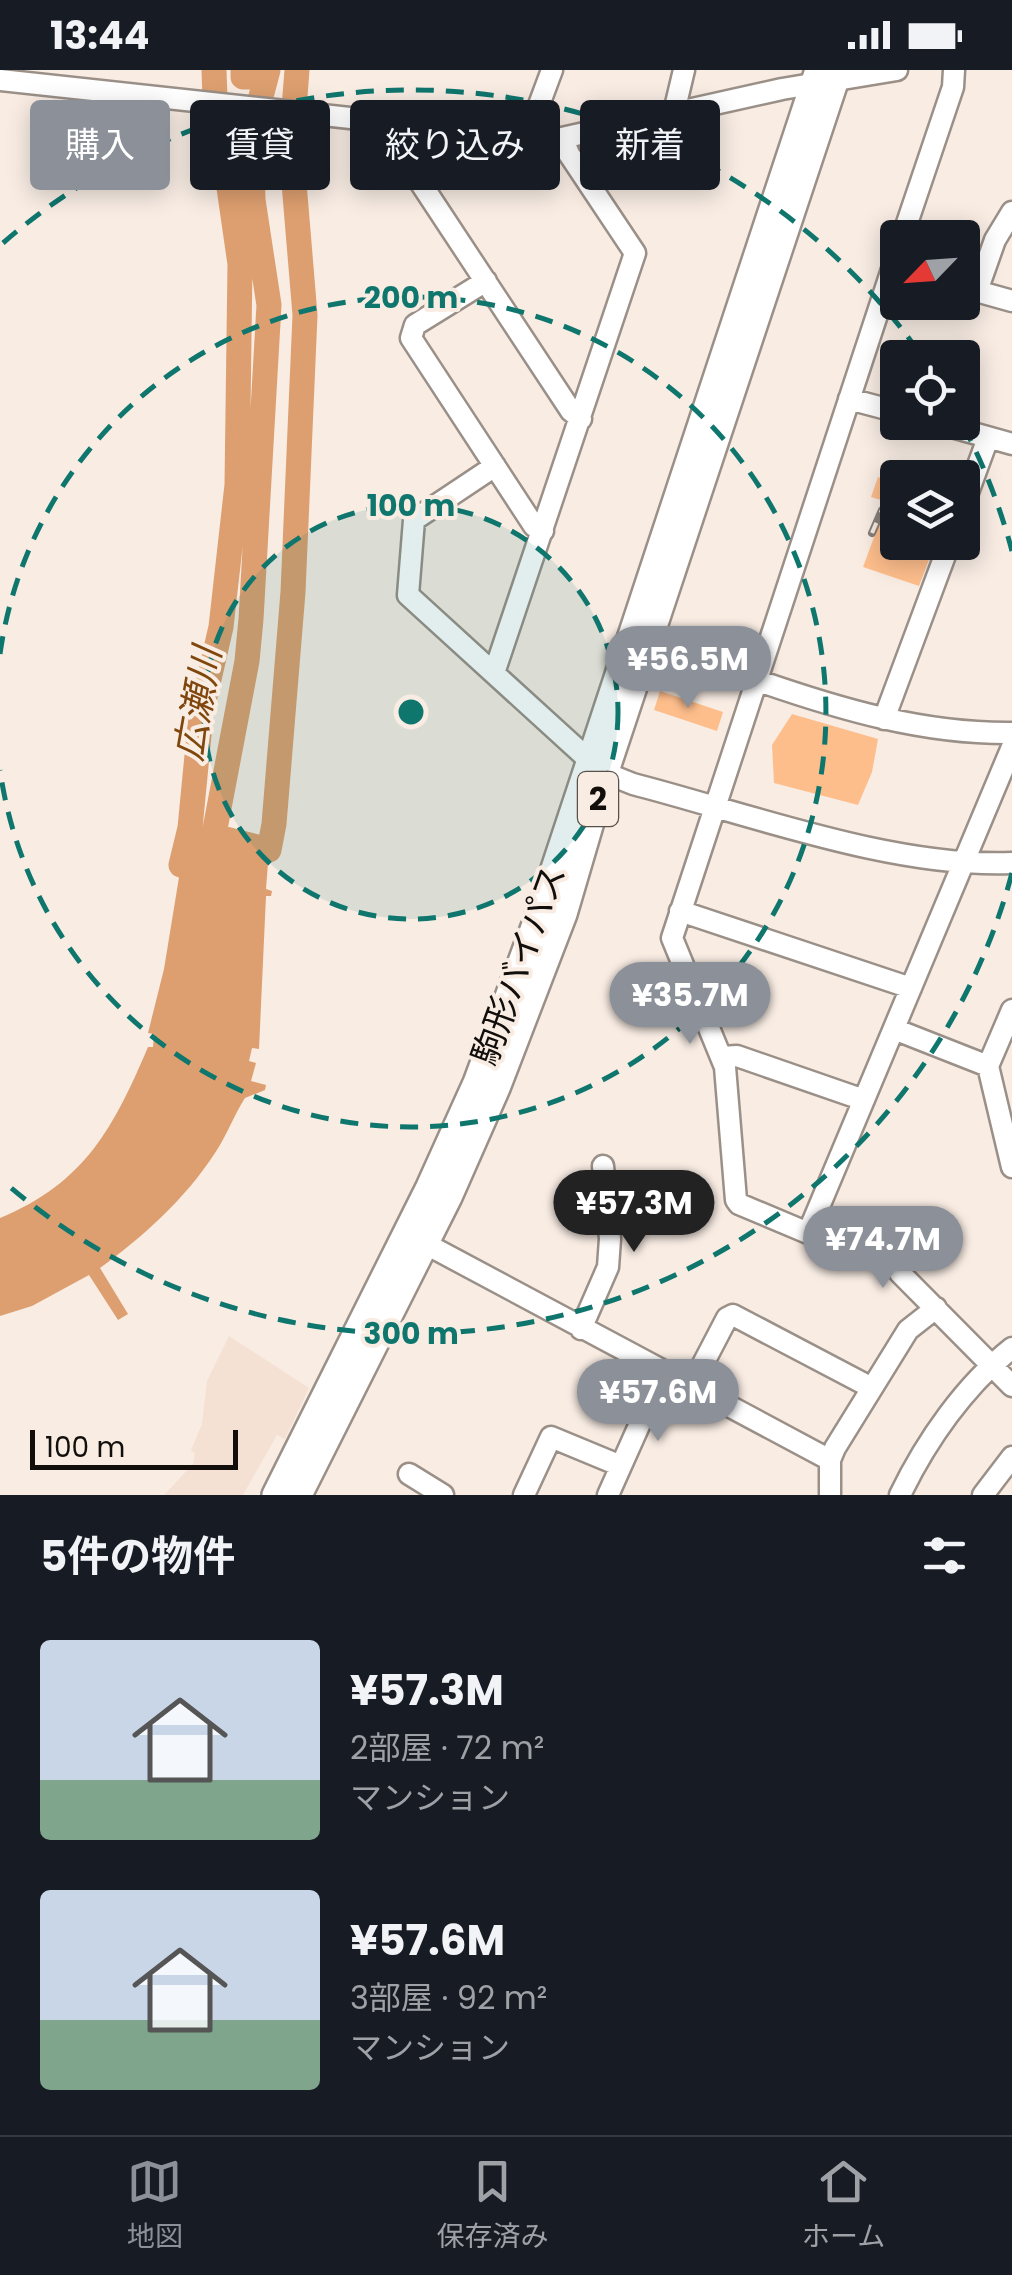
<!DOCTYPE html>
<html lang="ja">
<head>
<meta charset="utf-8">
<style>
  :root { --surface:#171b24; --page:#20242c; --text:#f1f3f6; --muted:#9ea1a6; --line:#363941; --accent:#8c9099 }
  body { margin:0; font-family:Poppins,"Noto Sans JP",sans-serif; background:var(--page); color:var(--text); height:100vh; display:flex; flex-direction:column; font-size:38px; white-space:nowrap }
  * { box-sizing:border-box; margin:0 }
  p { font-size:32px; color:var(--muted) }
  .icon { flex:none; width:55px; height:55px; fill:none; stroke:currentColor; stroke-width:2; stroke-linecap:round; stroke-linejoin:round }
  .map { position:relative; height:1425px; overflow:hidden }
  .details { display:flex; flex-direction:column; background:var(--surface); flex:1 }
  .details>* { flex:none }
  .guide { position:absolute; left:30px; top:30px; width:952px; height:90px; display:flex; gap:20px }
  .needle { width:65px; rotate:245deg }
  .buttons { position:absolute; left:880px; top:150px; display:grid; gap:20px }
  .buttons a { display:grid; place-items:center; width:100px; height:100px; border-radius:10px; background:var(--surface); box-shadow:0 5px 25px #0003; font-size:50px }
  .scale { position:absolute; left:30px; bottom:25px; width:208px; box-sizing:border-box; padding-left:10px; border:5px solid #120e0b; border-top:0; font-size:28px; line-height:35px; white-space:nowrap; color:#120e0b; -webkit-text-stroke:8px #f8ece3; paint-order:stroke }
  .price { position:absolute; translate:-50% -85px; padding:0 22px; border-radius:35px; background:var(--accent); color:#fff; font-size:32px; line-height:65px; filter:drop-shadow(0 2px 5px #0008) }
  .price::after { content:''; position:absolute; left:50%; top:60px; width:30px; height:22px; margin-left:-15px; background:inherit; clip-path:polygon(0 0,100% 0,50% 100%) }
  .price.selected { background:#222; color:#fff }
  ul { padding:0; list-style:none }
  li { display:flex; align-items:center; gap:30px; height:250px; padding:0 40px }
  li span { display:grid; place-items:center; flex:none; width:280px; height:200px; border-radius:10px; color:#555 }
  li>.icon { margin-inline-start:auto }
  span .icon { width:120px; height:120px; fill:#fffc; stroke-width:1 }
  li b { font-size:42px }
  h2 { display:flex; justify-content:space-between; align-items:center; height:120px; padding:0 40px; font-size:42px }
  .pill { padding:0 35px; border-radius:10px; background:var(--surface); box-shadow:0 5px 25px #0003; font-size:35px; line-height:90px }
  .pill.selected { background:var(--accent); color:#fff }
  .status { display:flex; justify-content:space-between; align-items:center; height:70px; padding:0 50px; background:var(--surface); direction:ltr }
  .status svg { height:28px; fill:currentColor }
  .menu { display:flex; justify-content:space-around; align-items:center; height:140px; border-top:2px solid var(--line); background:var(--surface); font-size:28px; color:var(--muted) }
  .menu a { display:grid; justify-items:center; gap:5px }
  .menu .selected { color:var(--accent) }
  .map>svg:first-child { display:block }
  .built { fill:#f4e1d3 }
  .water { fill:#dd9f6f }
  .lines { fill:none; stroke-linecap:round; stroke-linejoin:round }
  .river { stroke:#dd9f6f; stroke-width:25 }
  .building { fill:#febe8c }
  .minor-casing { stroke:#9b9088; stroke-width:25 }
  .major-casing { stroke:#9b9088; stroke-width:30 }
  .minor { stroke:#fff; stroke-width:20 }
  .major { stroke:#fff; stroke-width:25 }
  .rail-casing { stroke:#877f79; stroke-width:8 }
  .rail { stroke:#f8ece3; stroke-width:4; stroke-dasharray:11; stroke-linecap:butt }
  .ring { fill:none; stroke:#0f766e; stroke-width:5; stroke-dasharray:18 12 }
  .labels { text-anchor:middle; stroke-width:8; stroke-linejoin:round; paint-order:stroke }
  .shield { fill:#f8ece3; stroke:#57514c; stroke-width:2.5 }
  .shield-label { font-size:32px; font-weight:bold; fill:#120e0b }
  .street-label { font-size:35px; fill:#120e0b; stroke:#f8ece3 }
  .water-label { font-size:38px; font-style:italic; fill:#80470d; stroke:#f8ece3 }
  .centre { fill:#0f766e; stroke:#f8ece3; stroke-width:5 }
  .ring-label { font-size:30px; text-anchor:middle; font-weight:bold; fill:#0f766e; stroke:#f8ece3; stroke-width:8; stroke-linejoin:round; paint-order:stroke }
</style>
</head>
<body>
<div class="status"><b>13:44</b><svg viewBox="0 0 49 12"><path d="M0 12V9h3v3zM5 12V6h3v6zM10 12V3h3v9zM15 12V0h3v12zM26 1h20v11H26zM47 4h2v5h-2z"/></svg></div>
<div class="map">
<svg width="1012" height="1425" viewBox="0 0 1012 1425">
  <rect width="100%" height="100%" fill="#f8ece3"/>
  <!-- built -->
  <path class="built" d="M229,1266L309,1318L285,1369L277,1365L243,1425H164L193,1394L195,1384L191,1380L202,1354L207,1311Z"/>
  <!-- water -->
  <path class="water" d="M222,768L269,780L266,819L272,821L271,826H266L259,979L252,978L249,991L256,993L251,1011L266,1015L265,1020L245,1028C234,1045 227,1065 215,1083C185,1129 144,1166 100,1198L128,1244L118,1250L89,1205L32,1236L0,1246V1148C85,1113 114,1057 148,977H153L154,964L148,963L164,899L181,795Z"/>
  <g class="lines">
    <!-- river -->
    <path class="river" d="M243,0V7H249L252,0
      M181,795L222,768L269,780L274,754L293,522L305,245L291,77L297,0
      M181,795L190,758L201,644L221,557L237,415L240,194L226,97L216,58L214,0
      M209,808L210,785L247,591L251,549L269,235L253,130L251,64L268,0"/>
  </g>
  <!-- building -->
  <path class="building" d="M895,405L898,472H912L933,479L919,516L863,497L887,432L871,427L878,407L893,412Z
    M660,621L723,642L717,661L654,640Z
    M792,644L878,669L872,702L858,735L774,713L772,675Z"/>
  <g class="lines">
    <defs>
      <path id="minor" d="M0,10L553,70L782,19L897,0
        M674,42L684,0
        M527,67L552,0
        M416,106L571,341L581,349
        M902,168L953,17L954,0
        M898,181L672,868L725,997L736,1130L739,1134L808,1163L1012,677
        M486,211L415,255L411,268L534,456L543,461
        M962,217L1012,231
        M977,221L995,170L1012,142
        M849,329L898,342
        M934,352L1012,374
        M495,396L414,450L408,525L589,690L613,706L633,714C749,744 893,798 1012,793
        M962,439L988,368
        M494,603L635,183L569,84L563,69
        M756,610C839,639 923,664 1012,663
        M884,649L950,472
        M680,841L911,918
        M1012,940L988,996L1012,1097
        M894,959L988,996
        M722,987L737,986L864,1030
        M884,1166L900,1203L1012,1316
        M426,1174L830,1390
        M581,1259L608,1197L610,1169L603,1096
        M691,1317L727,1248L733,1245L872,1318
        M409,1404L443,1425
        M524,1425L551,1367L621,1396
        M608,1425L663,1302
        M830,1425V1390L835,1378L908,1260L936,1238
        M900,1425C926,1371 965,1315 1012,1278
        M983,1425L1012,1387"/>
      <path id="major" d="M275,1425L429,1117L476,1013L541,838L818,0
        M299,1425L449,1127L497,1018L564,844L606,701L839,0"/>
    </defs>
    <!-- minor casing -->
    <use href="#minor" class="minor-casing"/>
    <!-- major casing -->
    <use href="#major" class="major-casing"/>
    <!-- minor -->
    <use href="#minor" class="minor"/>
    <!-- major -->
    <use href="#major" class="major"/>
    <defs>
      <path id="rail" d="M872,463L882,440L888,437L898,438"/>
    </defs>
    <!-- rail casing -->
    <use href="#rail" class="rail-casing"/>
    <!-- rail -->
    <use href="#rail" class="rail"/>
  </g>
  <!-- distance rings -->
  <circle cx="411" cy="642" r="207" fill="#0f766e" fill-opacity=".12"/>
  <g class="ring">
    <circle cx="411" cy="642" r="207"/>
    <path d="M0 584A415 415 0 1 1 0 700"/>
    <path d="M1012 803A622 622 0 0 1 3 1111M3 173A622 622 0 0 1 921 285M963 355A622 622 0 0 1 1012 481"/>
  </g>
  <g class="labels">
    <!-- shield labels -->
    <rect class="shield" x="578" y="702" width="40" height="54" rx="8"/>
    <g class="shield-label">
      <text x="598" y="740">2</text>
    </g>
    <!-- street labels -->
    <g class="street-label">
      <text transform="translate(519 895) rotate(-70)" y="12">駒形バイパス</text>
    </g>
    <!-- water labels -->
    <g class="water-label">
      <text transform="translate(198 634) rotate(-80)" y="13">広瀬川</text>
    </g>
  </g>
  <circle cx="411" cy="642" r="15" class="centre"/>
  <g class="ring-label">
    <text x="411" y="238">200 m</text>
    <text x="411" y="446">100 m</text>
    <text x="411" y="1274">300 m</text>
  </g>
</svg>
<div class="buttons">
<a><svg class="needle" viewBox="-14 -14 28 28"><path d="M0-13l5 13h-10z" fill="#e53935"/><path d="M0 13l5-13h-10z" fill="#9ea1a6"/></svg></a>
<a><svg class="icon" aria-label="locate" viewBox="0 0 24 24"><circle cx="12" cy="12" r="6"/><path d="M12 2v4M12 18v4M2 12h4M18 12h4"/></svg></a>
<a><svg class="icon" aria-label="layers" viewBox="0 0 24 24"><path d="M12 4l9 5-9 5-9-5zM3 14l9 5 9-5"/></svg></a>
</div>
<div class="scale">100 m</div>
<b class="price" style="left:688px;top:641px">¥56.5M</b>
<b class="price" style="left:690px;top:977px">¥35.7M</b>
<b class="price selected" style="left:634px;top:1185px">¥57.3M</b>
<b class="price" style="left:883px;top:1221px">¥74.7M</b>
<b class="price" style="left:658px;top:1374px">¥57.6M</b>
<div class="guide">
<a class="pill selected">購入</a>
<a class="pill">賃貸</a>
<a class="pill">絞り込み</a>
<a class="pill">新着</a>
</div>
</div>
<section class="details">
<h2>5件の物件<svg class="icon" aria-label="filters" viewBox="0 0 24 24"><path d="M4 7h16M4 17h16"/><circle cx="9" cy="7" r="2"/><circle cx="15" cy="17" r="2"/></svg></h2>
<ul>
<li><span style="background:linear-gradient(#c9d6e8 70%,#7fa58c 0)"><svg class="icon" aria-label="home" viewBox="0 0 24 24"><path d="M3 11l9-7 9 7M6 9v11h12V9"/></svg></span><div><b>¥57.3M</b><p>2部屋 · 72 m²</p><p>マンション</p></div></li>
<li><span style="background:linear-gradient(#c9d6e8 65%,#7fa58c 0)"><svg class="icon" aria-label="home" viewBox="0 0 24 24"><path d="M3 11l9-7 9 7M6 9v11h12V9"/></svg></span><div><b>¥57.6M</b><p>3部屋 · 92 m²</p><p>マンション</p></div></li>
</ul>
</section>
<nav class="menu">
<a class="selected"><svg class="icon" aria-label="map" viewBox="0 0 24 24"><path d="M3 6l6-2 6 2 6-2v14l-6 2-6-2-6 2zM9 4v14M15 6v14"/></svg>地図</a>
<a><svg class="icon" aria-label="saved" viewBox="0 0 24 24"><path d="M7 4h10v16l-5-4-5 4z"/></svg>保存済み</a>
<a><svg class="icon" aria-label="home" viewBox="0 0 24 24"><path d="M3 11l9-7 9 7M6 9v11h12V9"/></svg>ホーム</a>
</nav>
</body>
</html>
